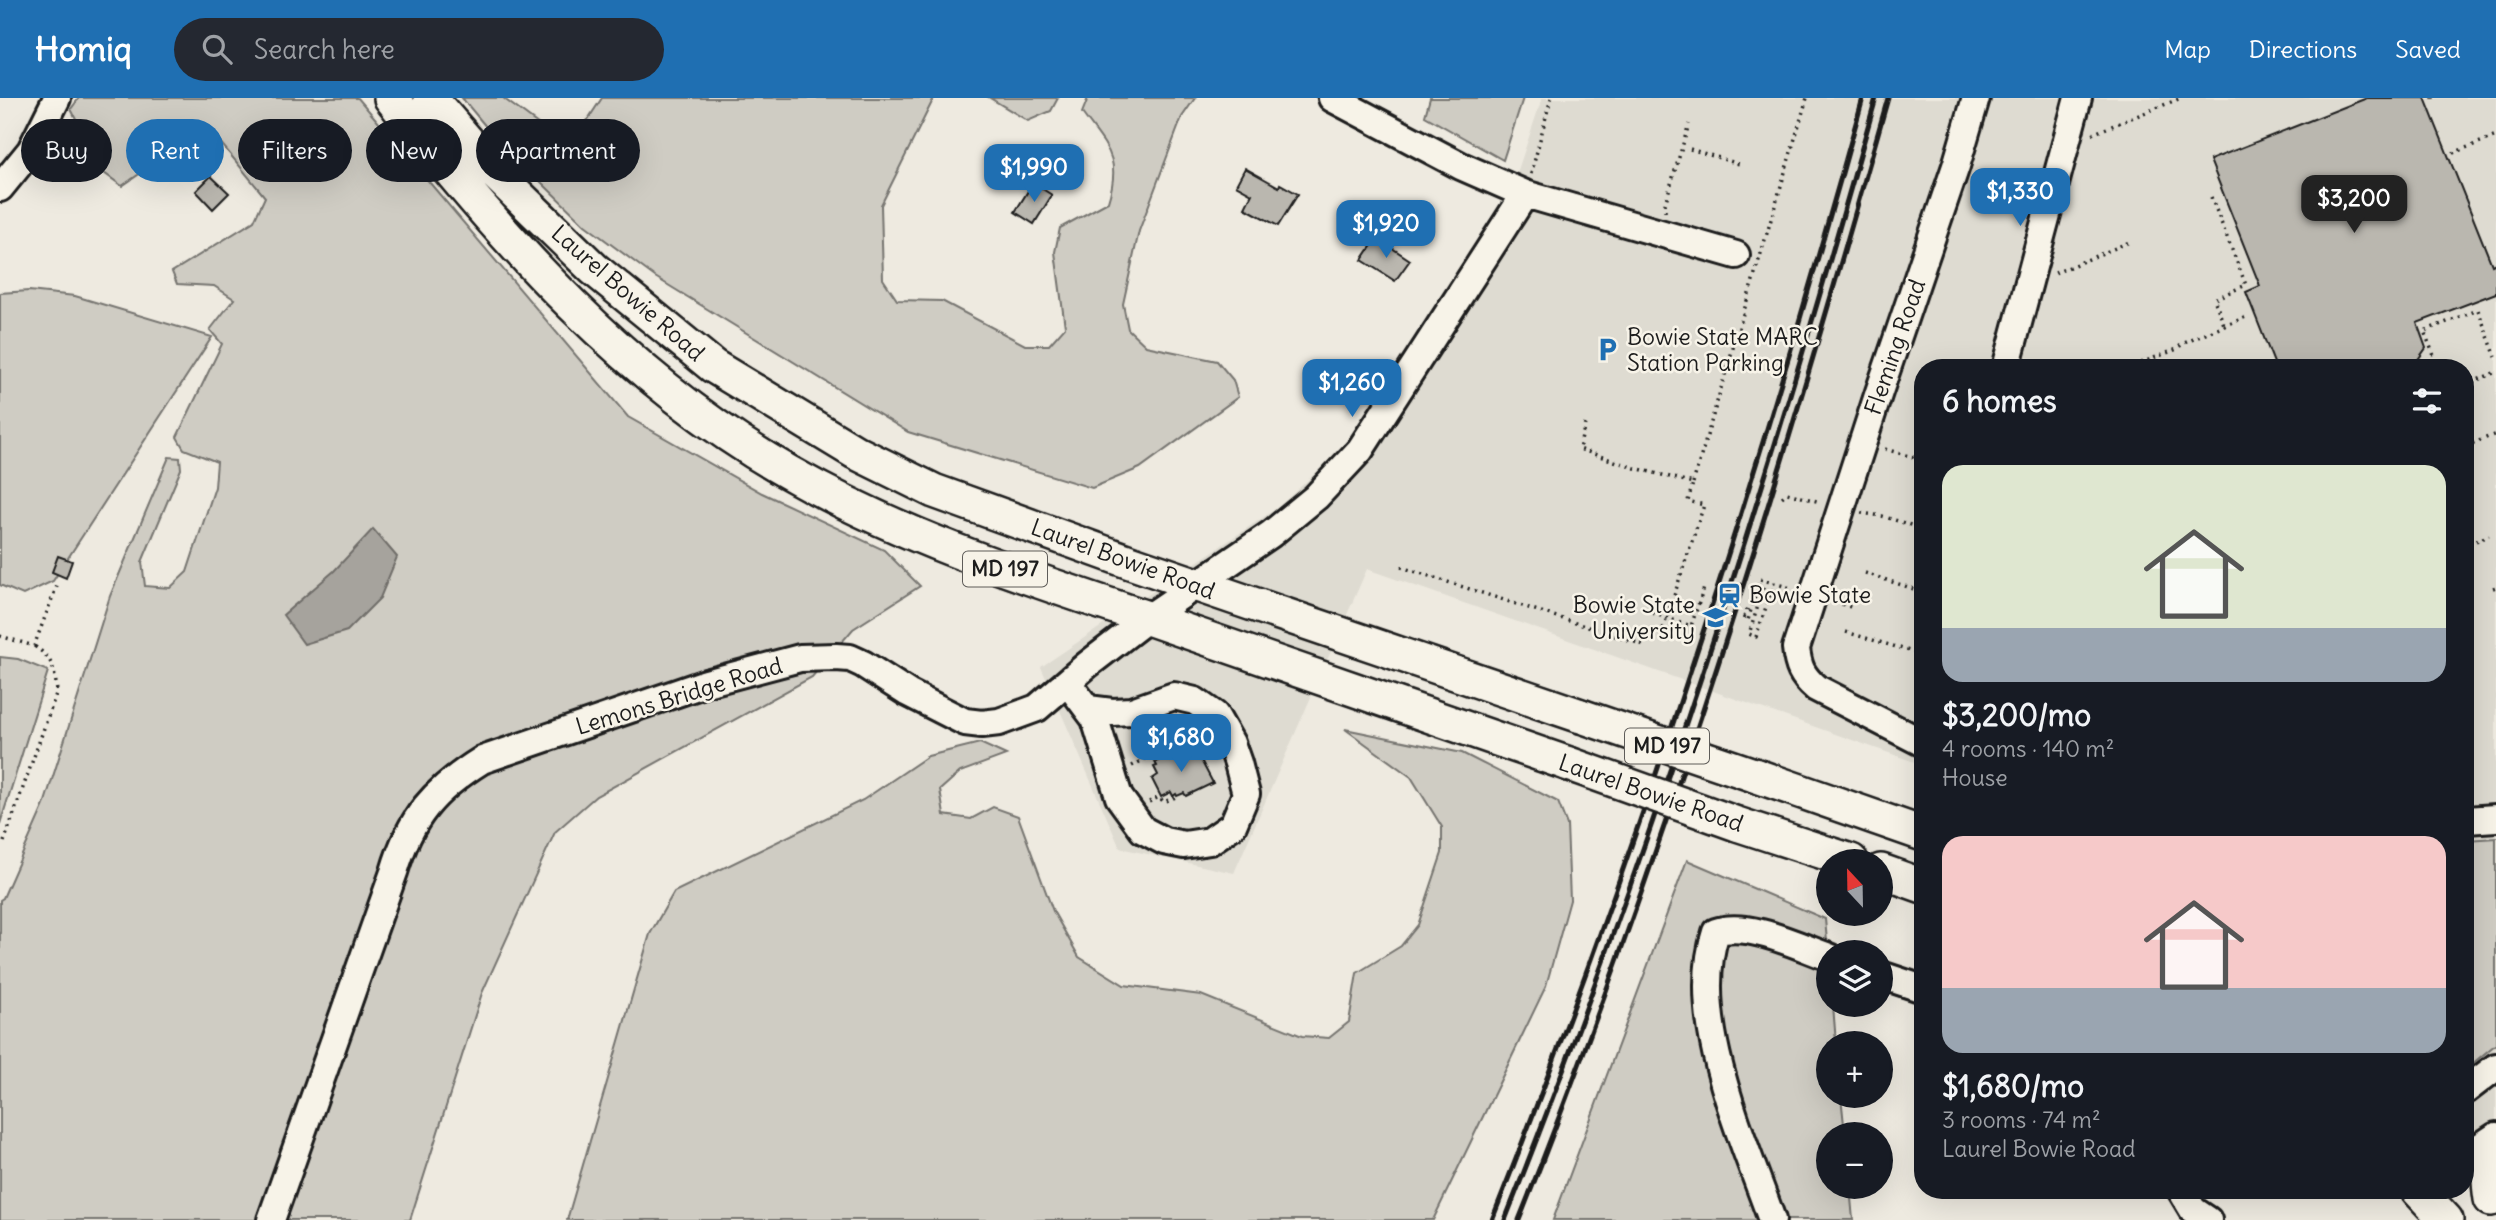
<!DOCTYPE html>
<html lang="en">
<head>
<meta charset="utf-8">
<style>
  :root { --surface:#171b24; --page:#242831; --text:#f1f3f6; --muted:#9ea1a6; --accent:#1f6fb2 }
  body { margin:0; font-family:Delius,sans-serif; background:var(--page); color:var(--text); height:100vh; display:flex; flex-direction:column; font-size:26px; white-space:nowrap }
  * { box-sizing:border-box; margin:0 }
  p { font-size:23px; color:var(--muted) }
  .icon { flex:none; width:38px; height:38px; fill:none; stroke:currentColor; stroke-width:2; stroke-linecap:round; stroke-linejoin:round }
  .map { position:relative; flex:1; overflow:hidden }
  .details { position:absolute; left:1914px; top:261px; width:560px; height:840px; display:flex; flex-direction:column; background:var(--surface); border-radius:28px; box-shadow:0 7px 28px #0002 }
  .details>* { flex:none }
  .banner { position:absolute; left:21px; top:21px; width:665px; height:63px; display:flex; gap:14px }
  .needle { width:46px; rotate:338deg }
  .controls { position:absolute; left:1816px; top:751px; display:grid; gap:14px }
  .controls a { display:grid; place-items:center; width:77px; height:77px; border-radius:50%; background:var(--surface); box-shadow:0 7px 28px #0002; font-size:35px }
  .price { position:absolute; translate:-50% -60px; padding:0 16px; border-radius:14px; background:var(--accent); color:#fff; font-size:23px; line-height:46px; filter:drop-shadow(0 2px 4px #0008) }
  .price::after { content:''; position:absolute; left:50%; top:42px; width:21px; height:16px; margin-left:-10px; background:inherit; clip-path:polygon(0 0,100% 0,50% 100%) }
  .price.active { background:#222; color:#fff }
  ul { padding:0; list-style:none }
  li { display:grid; align-content:center; gap:14px; height:371px; padding:0 28px }
  li span { display:grid; place-items:center; height:217px; border-radius:21px; color:#555 }
  li>.icon { margin-inline-start:auto }
  span .icon { width:126px; height:126px; fill:#fffc; stroke-width:1 }
  li b { font-size:30px }
  h2 { display:flex; justify-content:space-between; align-items:center; height:84px; padding:0 28px; font-size:30px }
  .tag { padding:0 24px; border-radius:32px; background:var(--surface); box-shadow:0 7px 28px #0002; font-size:24px; line-height:63px }
  .tag.active { background:var(--accent); color:#fff }
  header { display:flex; align-items:center; gap:42px; box-sizing:border-box; height:98px; padding:0 35px; background:var(--accent); color:#fff }
  header strong { font-size:33px }
  nav { display:flex; gap:38px; margin-inline-start:auto; font-size:24px }
  .search { width:490px; height:63px; background:var(--page); display:flex; align-items:center; gap:18px; box-sizing:border-box; padding:0 24px; border-radius:38px; color:var(--muted); font-size:26px }
  .map>svg:first-child { display:block }
  .built { fill:#dedbd1 }
  .green { fill:#cfccc3; stroke:#767470; stroke-width:2 }
  .water { fill:#a6a39d; stroke:#6f6d69; stroke-width:2 }
  .building { fill:#bab7af; stroke:#1c1c1c; stroke-width:2 }
  .lines { fill:none; stroke-linecap:round; stroke-linejoin:round }
  .minor-casing { stroke:#1c1c1c; stroke-width:32 }
  .major-casing { stroke:#1c1c1c; stroke-width:38 }
  .path { stroke:#1c1c1c; stroke-width:3.5; stroke-dasharray:2 5; stroke-linecap:butt }
  .minor { stroke:#f7f3e8; stroke-width:26 }
  .major { stroke:#f7f3e8; stroke-width:33 }
  .rail { stroke:#1c1c1c; stroke-width:5 }
  .major-bridge-casing { stroke:#1c1c1c; stroke-width:38; stroke-linecap:butt }
  .major-bridge { stroke:#f7f3e8; stroke-width:33 }
  .labels { text-anchor:middle; stroke-width:5; stroke-linejoin:round; paint-order:stroke }
  .shield { fill:#f7f3e8; stroke:#5e5c59; stroke-width:2 }
  .shield-label { font-size:21px; font-weight:bold; fill:#1c1c1c }
  .street-label { font-size:23px; fill:#1c1c1c; stroke:#f7f3e8 }
  .poi-label { font-size:23px; fill:#1c1c1c; stroke:#f7f3e8; text-anchor:start }
</style>
</head>
<body>
<header>
<strong>Homiq</strong>
<div class="search"><svg class="icon" aria-label="search" viewBox="0 0 24 24"><circle cx="10" cy="10" r="6"/><path d="M15 15l6 6"/></svg>Search here</div>
<nav><a>Map</a><a>Directions</a><a>Saved</a></nav>
</header>
<div class="map">
<svg width="2496" height="1122" viewBox="0 0 2496 1122">
  <rect width="100%" height="100%" fill="#eeeae0"/>
  <filter id="ink" filterUnits="userSpaceOnUse"><feTurbulence type="fractalNoise" baseFrequency=".0143" numOctaves="2"/><feDisplacementMap in="SourceGraphic" scale="14" xChannelSelector="R" yChannelSelector="G"/><feConvolveMatrix kernelMatrix="1 2 1 2 8 2 1 2 1" color-interpolation-filters="sRGB"/></filter>
  <g filter="url(#ink)">
    <!-- built -->
    <path class="built" d="M1542,0H2496V1067L2466,1035V270H1923V667L1367,471L1234,775L1120,750L1041,569L1277,410L1361,334L1505,111Z"/>
    <!-- green -->
    <path class="green" d="M79,0H358L628,319L762,395L884,452L920,488L853,531L812,579L596,698L555,734L482,895L410,1122H0V802L3,800L44,707L110,498L169,359L180,360L181,371L142,464L145,488L170,490L187,474L215,389L217,364L184,351L177,339L222,246L210,232L234,201L214,188L177,186L172,174L254,123L265,99L220,44L200,34L122,88L104,75L71,11Z
      M462,0H503L554,38H577L602,0H934L881,107L883,181L897,202L942,203L1025,247H1049L1065,229L1055,154L1060,130L1108,104C1122,59 1107,50 1082,15L1088,0H1195L1182,19L1139,133L1123,206L1128,231L1146,248L1217,263L1233,282L1238,299L1140,370L1092,390L908,334L655,179L585,127L492,36Z
      M990,0H1058L1051,13L1028,23Z
      M1430,0H1523L1503,62L1425,18Z
      M29,193L75,198L212,239L53,483L23,497L0,487V195Z
      M0,559L18,561L48,573L0,726Z
      M1345,631L1462,655L1558,704L1567,727L1570,802L1546,888L1433,1122H567L650,836L674,794L863,702L928,658L980,645L1006,657L960,674L940,692L944,717L971,721L993,709L1018,718L1053,813L1079,859L1124,887L1201,897L1302,938L1329,940L1349,924L1357,875L1401,848L1418,827L1442,755V729L1411,679Z
      M2496,740V946L2466,971V742Z
      M1687,762L1825,821L1829,866V906L1833,907L1836,945H1829V998H1841L1845,1036H1829V1088L1850,1089L1853,1122H1553Z"/>
    <!-- water -->
    <path class="water" d="M373,431L397,459L380,500L347,533L304,546L283,517L334,473Z"/>
    <!-- building -->
    <path class="building" d="M2367,0H2425L2492,167L2496,165V195L2417,225L2426,250L2412,270H2276L2246,194L2260,188L2210,62Z
      M1245,70L1279,89L1280,86L1298,96L1278,128L1245,110L1252,96L1236,87Z
      M211,78L229,95L213,111L196,93Z
      M1033,85L1052,97L1034,126L1015,114Z
      M1377,140L1410,162L1395,183L1362,162Z
      M58,458L72,463L66,480L52,474Z
      M1193,647L1213,685L1186,698L1184,695L1177,698L1176,696L1173,698L1171,694L1161,699L1152,681L1158,677L1154,669L1157,668L1155,664Z"/>
    <g class="lines">
      <defs>
        <path id="minor" d="M1332,0L1461,68L1525,96L1736,157
          M0,90L31,52L57,0
          M2006,270L2078,0
          M1068,585L1095,621L1119,699L1143,732L1164,743L1184,747L1210,743L1233,727L1246,696L1238,665L1231,645L1215,617L1195,603L1174,598L1132,613L1112,614L1088,611
          M1923,645L1816,590C1802,578 1798,569 1796,550L1879,294L1956,68L1976,0
          M2466,722L2496,720
          M1881,877L1923,891
          M2466,992L2496,969
          M2466,1058L2496,1038
          M2181,1092L2193,1112L2208,1122
          M271,1122L394,774C410,719 434,692 482,662L706,585L800,560L836,559L850,560L863,566L908,595L965,624L982,626L999,624L1037,610L1087,567L1148,520L1271,436L1316,399L1360,352L1525,96
          M1772,1122C1743,1040 1687,920 1716,834C1748,823 1798,848 1829,859"/>
        <path id="major" d="M391,0C504,143 628,283 788,374C901,439 1025,479 1148,520C1289,568 1428,618 1569,666
          M430,0L495,75L594,171L713,268L855,354L934,393L1130,464L1581,618
          M1754,677L1923,736
          M1737,726L1851,763
          M1881,773L1923,788
          M2418,1092L2446,1122
          M2491,1101C2488,1081 2487,1067 2496,1049"/>
      </defs>
      <!-- minor casing -->
      <use href="#minor" class="minor-casing"/>
      <!-- major casing -->
      <use href="#major" class="major-casing"/>
      <!-- path -->
      <path class="path" d="M2433,1V0
        M2092,36L2181,0
        M1690,51L1739,66
        M2453,55L2496,38
        M1531,76L1551,0
        M2211,99L2246,187L2214,201L2225,229
        M1665,114V106L1689,26
        M2055,175L2132,143
        M2128,270L2177,251L2182,246L2248,218
        M2439,270L2424,233L2478,212L2496,259
        M2466,287L2496,274
        M1585,326L1579,351L1635,370L1693,385L1688,403L1704,407L1662,534
        M2466,348L2496,336
        M1885,351L1923,362
        M1693,385L1807,0
        M1782,399L1787,395L1820,404
        M1861,415L1882,418L1923,431
        M2476,443L2489,437
        M1401,469L1644,547L1648,533L1652,530L1682,541L1687,527
        M1865,475L1923,494
        M1758,488L1764,489L1749,536L1756,539L1774,485
        M2493,490L2496,489
        M1835,504L1854,510
        M1646,513L1691,528L1704,490
        M1744,519V521L1748,522L1760,481L1791,490
        M1744,519L1749,506
        M1846,534L1923,557
        M0,538L34,548L58,485
        M1132,668L1188,637L1208,650
        M1149,704L1159,699L1164,704L1176,699
        M4,744L57,593C54,571 54,561 34,548"/>
      <!-- minor -->
      <use href="#minor" class="minor"/>
      <!-- major -->
      <use href="#major" class="major"/>
      <!-- rail -->
      <path class="rail" d="M1492,1122C1638,755 1758,380 1863,0
        M1505,1122C1651,755 1770,380 1876,0
        M1519,1122C1665,756 1781,379 1888,0"/>
      <defs>
        <path id="major-bridge" d="M1581,618L1754,677
          M1569,666L1737,726"/>
      </defs>
      <!-- major-bridge casing -->
      <use href="#major-bridge" class="major-bridge-casing"/>
      <!-- major-bridge -->
      <use href="#major-bridge" class="major-bridge"/>
    </g>
  </g>
  <!-- icons -->
  <defs>
    <symbol id="parking-bare" viewBox="-9 -9 18 18"><path d="M-3.5-5.5H1a3.5 3.5 0 0 1 0 7H-1V5.5H-3.5ZM-1-3.4V-.6H.8a1.4 1.4 0 0 0 0-2.8Z" fill="#1f6fb2" stroke="#f7f3e8" stroke-width="2.5" paint-order="stroke"/></symbol>
    <symbol id="station-bare" viewBox="-9 -9 18 18"><path d="M-3-6H3Q5-6 5-4V2Q5 4 3 4L4.5 6H3L1.5 4h-3L-3 6H-4.5L-3 4Q-5 4-5 2V-4Q-5-6-3-6ZM-3.5-4v3h7v-3ZM-3.5 1v1.5H-2V1ZM2 1v1.5H3.5V1Z" fill="#1f6fb2" stroke="#f7f3e8" stroke-width="2.5" paint-order="stroke"/></symbol>
    <symbol id="university-bare" viewBox="-9 -9 18 18"><path d="M0-5L7-2L0 1L-7-2ZM-4 1L0 2.5L4 1V4Q0 6-4 4Z" fill="#1f6fb2" stroke="#f7f3e8" stroke-width="2.5" paint-order="stroke"/></symbol>
  </defs>
  <g fill-rule="evenodd">
    <use href="#parking-bare" x="1590" y="234" width="35" height="35"/>
    <use href="#station-bare" x="1712" y="480" width="35" height="35"/>
    <use href="#university-bare" x="1698" y="502" width="35" height="35"/>
  </g>
  <g class="labels">
    <!-- shield labels -->
    <g class="shield">
      <rect x="963" y="453.5" width="84" height="35" rx="5"/>
      <rect x="1625" y="630.5" width="84" height="35" rx="5"/>
    </g>
    <g class="shield-label">
      <text x="1005" y="478">MD 197</text>
      <text x="1667" y="655">MD 197</text>
    </g>
    <!-- street labels -->
    <g class="street-label">
      <text transform="translate(628 195) rotate(41)" y="8">Laurel Bowie Road</text>
      <text transform="translate(1895 249) rotate(-71)" y="8">Fleming Road</text>
      <text transform="translate(1123 461) rotate(20)" y="8">Laurel Bowie Road</text>
      <text transform="translate(679 598) rotate(-17)" y="8">Lemons Bridge Road</text>
      <text transform="translate(1651 695) rotate(19)" y="8">Laurel Bowie Road</text>
    </g>
    <!-- poi labels -->
    <g class="poi-label">
      <text x="1627" y="247">Bowie State MARC<tspan x="1627" dy="26">Station Parking</tspan></text>
      <text x="1749" y="505">Bowie State</text>
      <text x="1695" y="515" text-anchor="end">Bowie State<tspan x="1695" dy="26">University</tspan></text>
    </g>
  </g>
</svg>
<div class="controls">
<a><svg class="needle" viewBox="-14 -14 28 28"><path d="M0-13l5 13h-10z" fill="#e53935"/><path d="M0 13l5-13h-10z" fill="#9ea1a6"/></svg></a>
<a><svg class="icon" aria-label="layers" viewBox="0 0 24 24"><path d="M12 4l9 5-9 5-9-5zM3 14l9 5 9-5"/></svg></a>
<a>+</a>
<a>−</a>
</div>
<b class="price" style="left:1034px;top:106px">$1,990</b>
<b class="price" style="left:2020px;top:130px">$1,330</b>
<b class="price active" style="left:2354px;top:137px">$3,200</b>
<b class="price" style="left:1386px;top:162px">$1,920</b>
<b class="price" style="left:1352px;top:321px">$1,260</b>
<b class="price" style="left:1181px;top:676px">$1,680</b>
<div class="banner">
<a class="tag">Buy</a>
<a class="tag active">Rent</a>
<a class="tag">Filters</a>
<a class="tag">New</a>
<a class="tag">Apartment</a>
</div>
<section class="details">
<h2>6 homes<svg class="icon" aria-label="filters" viewBox="0 0 24 24"><path d="M4 7h16M4 17h16"/><circle cx="9" cy="7" r="2"/><circle cx="15" cy="17" r="2"/></svg></h2>
<ul>
<li><span style="background:linear-gradient(#dfe7d0 75%,#9aa5b1 0)"><svg class="icon" aria-label="home" viewBox="0 0 24 24"><path d="M3 11l9-7 9 7M6 9v11h12V9"/></svg></span><div><b>$3,200/mo</b><p>4 rooms · 140 m²</p><p>House</p></div></li>
<li><span style="background:linear-gradient(#f6c9c9 70%,#9aa5b1 0)"><svg class="icon" aria-label="home" viewBox="0 0 24 24"><path d="M3 11l9-7 9 7M6 9v11h12V9"/></svg></span><div><b>$1,680/mo</b><p>3 rooms · 74 m²</p><p>Laurel Bowie Road</p></div></li>
</ul>
</section>
</div>
</body>
</html>
